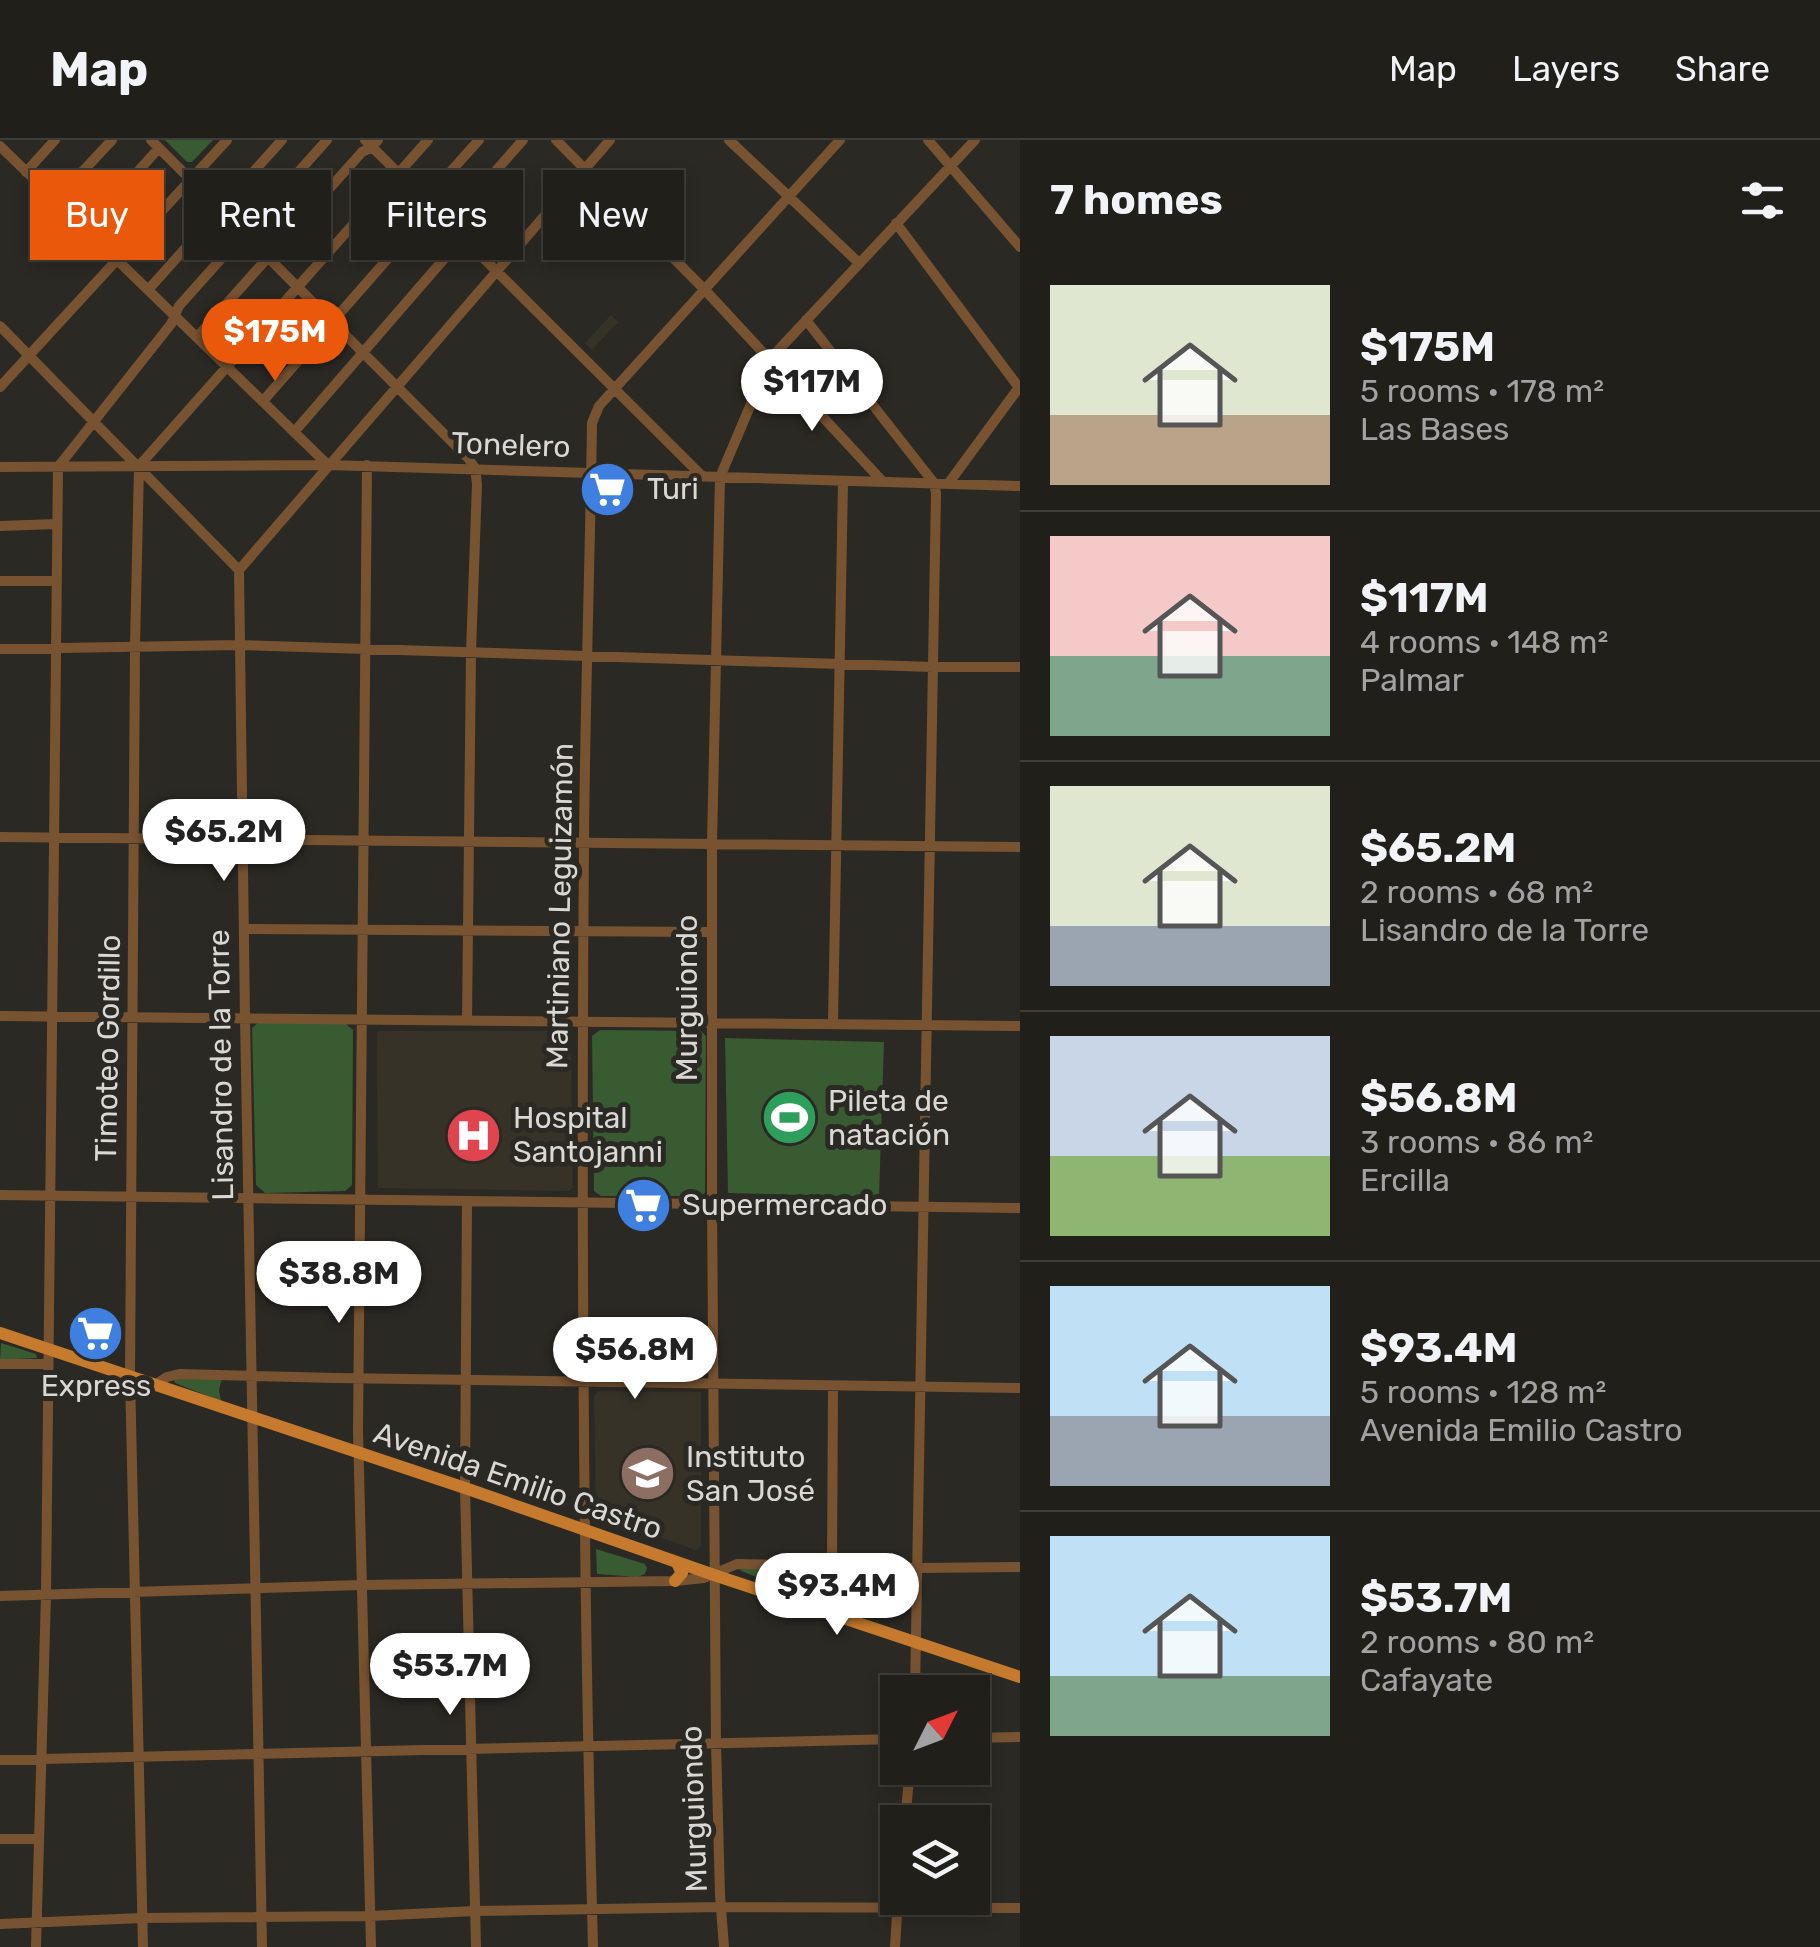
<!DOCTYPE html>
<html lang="en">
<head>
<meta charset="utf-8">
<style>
  :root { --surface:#201f1a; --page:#2d2c27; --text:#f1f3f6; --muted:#a2a2a2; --line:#3d3d39; --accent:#ea580c }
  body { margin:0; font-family:Rubik,sans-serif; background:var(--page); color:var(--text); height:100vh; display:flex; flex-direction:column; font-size:38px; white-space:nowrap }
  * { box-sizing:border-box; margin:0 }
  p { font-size:32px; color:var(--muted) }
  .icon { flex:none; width:55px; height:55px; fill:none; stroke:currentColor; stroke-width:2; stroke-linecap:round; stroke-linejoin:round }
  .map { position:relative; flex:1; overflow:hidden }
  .drawer { display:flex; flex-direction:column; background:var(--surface); width:800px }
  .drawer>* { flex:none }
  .hud { position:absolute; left:30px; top:30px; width:840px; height:90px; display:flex; gap:20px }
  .needle { width:65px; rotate:48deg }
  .buttons { position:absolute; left:880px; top:1535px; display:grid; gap:20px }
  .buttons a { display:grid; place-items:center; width:110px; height:110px; border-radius:0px; background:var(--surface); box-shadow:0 5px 15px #0003,0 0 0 2px var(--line); font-size:50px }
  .price { position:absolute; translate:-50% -85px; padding:0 22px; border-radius:35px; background:#fff; color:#222; font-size:32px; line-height:65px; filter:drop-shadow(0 2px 5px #0008) }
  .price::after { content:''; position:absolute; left:50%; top:60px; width:30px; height:22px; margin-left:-15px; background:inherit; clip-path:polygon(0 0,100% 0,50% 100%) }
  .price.current { background:var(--accent); color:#fff }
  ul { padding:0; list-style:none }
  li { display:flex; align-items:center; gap:30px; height:250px; padding:0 30px }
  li+li { border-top:2px solid var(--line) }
  li span { display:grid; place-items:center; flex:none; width:280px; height:200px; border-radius:0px; color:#555 }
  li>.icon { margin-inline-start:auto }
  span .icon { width:120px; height:120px; fill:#fffc; stroke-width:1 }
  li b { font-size:42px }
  h2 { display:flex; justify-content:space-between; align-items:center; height:120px; padding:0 30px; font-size:42px }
  .chip { padding:0 35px; border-radius:0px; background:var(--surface); box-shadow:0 5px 15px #0003,0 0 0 2px var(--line); font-size:35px; line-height:90px }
  .chip.current { background:var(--accent); color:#fff }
  header { display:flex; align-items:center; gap:60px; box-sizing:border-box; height:140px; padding:0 50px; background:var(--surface); border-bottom:2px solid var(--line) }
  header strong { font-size:48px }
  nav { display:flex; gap:55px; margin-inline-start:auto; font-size:35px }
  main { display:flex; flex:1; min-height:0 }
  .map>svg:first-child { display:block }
  .built { fill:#373228 }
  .green { fill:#385b32 }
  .water { fill:#174e6a; stroke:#52778a; stroke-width:2.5 }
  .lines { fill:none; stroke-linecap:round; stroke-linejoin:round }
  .minor { stroke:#785332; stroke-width:10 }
  .major { stroke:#c57a2d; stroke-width:12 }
  .labels { text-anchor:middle; stroke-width:10; stroke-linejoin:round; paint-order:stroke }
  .street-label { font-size:30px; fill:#dad8d4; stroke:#2b2923 }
  .poi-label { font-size:30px; fill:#dad8d4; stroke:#2b2923; text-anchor:start }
</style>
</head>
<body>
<header>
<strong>Map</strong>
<nav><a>Map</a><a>Layers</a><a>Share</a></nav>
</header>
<main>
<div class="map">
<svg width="1020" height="1807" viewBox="0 0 1020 1807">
  <rect width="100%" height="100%" fill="#2b2923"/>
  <!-- built -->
  <path class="built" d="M611,175L618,182L592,210L585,203Z
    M379,891H567L571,895L573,1047L569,1051L378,1048L377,892Z
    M599,1251L701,1252V1406L696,1410L596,1374L594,1255Z"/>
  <!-- green -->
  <path class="green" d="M165,0H213L192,22H187Z
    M259,882L346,884L353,890L352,1045L345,1051L265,1053L256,1045L252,888Z
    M600,890L701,891L706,896L705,1052L703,1056H601L594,1051L592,896Z
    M725,898L884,902L879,1057L728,1053Z
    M1,1203L36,1214L37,1218L0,1220Z
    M222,1238L219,1250L221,1261L175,1243L174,1239Z
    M596,1409L645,1424L647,1428L645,1434L638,1437L597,1434Z
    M745,1429H784L779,1446L739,1430Z"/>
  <!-- water -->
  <path class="water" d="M777,961H800L801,995H778Z"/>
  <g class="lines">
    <!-- minor -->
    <path class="minor" d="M151,0L468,318L475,328L477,344L471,512L467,881
      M365,0L702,336
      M556,0L705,150L883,342
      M729,0L859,123
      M928,0L1020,107
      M0,6L328,325
      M26,32L55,0
      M56,60L112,0
      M425,60L479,0
      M896,83L1020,249
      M449,84L523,0
      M86,89L159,8
      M148,150L282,0
      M806,180L934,343L936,353L915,1552
      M0,186L239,430
      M197,197L362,12L372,7L378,0
      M0,247L227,0
      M263,261L433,67
      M295,291L463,97
      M367,325L358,1291L371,1807
      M0,327L328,325L1020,346
      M948,344L1020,246
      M0,386L56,384
      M0,441H55
      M0,509L239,505L933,527H1020
      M0,697L1020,707
      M245,789L712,792
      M0,876L1020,886
      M833,883L843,341
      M0,1055L1020,1068
      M467,1061L465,1348L476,1807
      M0,1224H47
      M155,1245L167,1237L179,1234L336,1238L1020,1248
      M832,1425L833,1247
      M0,1456L361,1445L675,1441L704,1438L737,1424L918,1428L1020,1427
      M972,1598L1020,1597
      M0,1620L898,1599
      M905,1682L910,1628
      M0,1699H39
      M0,1784L142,1778L370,1776L475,1771L721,1767L1020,1768
      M36,1807L46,1455L58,327L171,184L179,166L327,0
      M143,1807L130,1236L135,507L139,326L428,0
      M262,1807L245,877L239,430L610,0
      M593,1807C583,1439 581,1072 584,704C585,564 590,423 592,283L599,266L840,0
      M724,1807L720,1755L716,1603L712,1063V704L720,337L770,219L975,0
      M895,1807L898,1758"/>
    <!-- major -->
    <path class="major" d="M0,1193L465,1348L714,1435L1020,1537
      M675,1441L682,1433L677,1423"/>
  </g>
  <!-- icons -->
  <defs>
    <symbol id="supermarket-disc" viewBox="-11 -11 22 22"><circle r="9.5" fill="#3f7fe0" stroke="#2b2923"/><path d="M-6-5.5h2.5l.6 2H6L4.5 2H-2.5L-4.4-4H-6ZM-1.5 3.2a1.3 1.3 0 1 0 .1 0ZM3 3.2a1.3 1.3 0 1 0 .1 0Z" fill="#fff"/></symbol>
    <symbol id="stadium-disc" viewBox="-11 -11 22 22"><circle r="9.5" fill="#2e9e5b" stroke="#2b2923"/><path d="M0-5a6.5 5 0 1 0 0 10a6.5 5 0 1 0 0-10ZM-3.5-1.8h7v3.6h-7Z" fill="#fff"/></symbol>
    <symbol id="hospital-disc" viewBox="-11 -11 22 22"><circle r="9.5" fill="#e0444e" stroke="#2b2923"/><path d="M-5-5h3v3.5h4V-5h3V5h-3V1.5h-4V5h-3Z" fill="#fff"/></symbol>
    <symbol id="school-disc" viewBox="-11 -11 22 22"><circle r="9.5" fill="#8d6e63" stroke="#2b2923"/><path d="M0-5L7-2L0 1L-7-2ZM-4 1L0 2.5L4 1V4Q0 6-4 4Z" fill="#fff"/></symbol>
  </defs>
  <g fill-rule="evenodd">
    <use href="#supermarket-disc" x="576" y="318" width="63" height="63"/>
    <use href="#stadium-disc" x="758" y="946" width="63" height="63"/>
    <use href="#hospital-disc" x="442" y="964" width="63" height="63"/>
    <use href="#supermarket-disc" x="612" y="1034" width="63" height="63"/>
    <use href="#supermarket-disc" x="64" y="1162" width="63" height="63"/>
    <use href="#school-disc" x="616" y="1302" width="63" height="63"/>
  </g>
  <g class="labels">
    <!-- street labels -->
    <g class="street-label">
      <text transform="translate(511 305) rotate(2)" y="10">Tonelero</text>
      <text transform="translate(560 766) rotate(-89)" y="10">Martiniano Leguizamón</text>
      <text transform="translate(687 858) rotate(-90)" y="10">Murguiondo</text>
      <text transform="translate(108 908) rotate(-89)" y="10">Timoteo Gordillo</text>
      <text transform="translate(221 925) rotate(-91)" y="10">Lisandro de la Torre</text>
      <text transform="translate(518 1341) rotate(19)" y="10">Avenida Emilio Castro</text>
      <text transform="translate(694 1669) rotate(-92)" y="10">Murguiondo</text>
    </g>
    <!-- poi labels -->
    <g class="poi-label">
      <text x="647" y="359">Turi</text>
      <text x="828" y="971">Pileta de<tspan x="828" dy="34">natación</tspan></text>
      <text x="513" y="988">Hospital<tspan x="513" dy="34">Santojanni</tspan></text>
      <text x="682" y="1075">Supermercado</text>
      <text x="96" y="1256" text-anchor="middle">Express</text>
      <text x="686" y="1327">Instituto<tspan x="686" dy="34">San José</tspan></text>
    </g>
  </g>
</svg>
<div class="buttons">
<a><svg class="needle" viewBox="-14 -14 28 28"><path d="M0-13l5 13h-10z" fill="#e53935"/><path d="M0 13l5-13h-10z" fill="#a2a2a2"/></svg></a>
<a><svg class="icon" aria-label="layers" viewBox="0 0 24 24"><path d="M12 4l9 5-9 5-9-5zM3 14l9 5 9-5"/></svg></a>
</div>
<b class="price current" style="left:275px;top:244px">$175M</b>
<b class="price" style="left:812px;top:294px">$117M</b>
<b class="price" style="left:224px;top:744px">$65.2M</b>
<b class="price" style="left:339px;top:1186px">$38.8M</b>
<b class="price" style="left:635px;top:1262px">$56.8M</b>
<b class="price" style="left:837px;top:1498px">$93.4M</b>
<b class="price" style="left:450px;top:1578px">$53.7M</b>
<div class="hud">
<a class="chip current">Buy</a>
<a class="chip">Rent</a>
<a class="chip">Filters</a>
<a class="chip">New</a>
</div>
</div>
<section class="drawer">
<h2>7 homes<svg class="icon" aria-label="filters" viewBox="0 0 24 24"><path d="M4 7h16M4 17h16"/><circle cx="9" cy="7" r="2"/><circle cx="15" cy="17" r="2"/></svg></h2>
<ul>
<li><span style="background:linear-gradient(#dfe7d0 65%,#b9a48a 0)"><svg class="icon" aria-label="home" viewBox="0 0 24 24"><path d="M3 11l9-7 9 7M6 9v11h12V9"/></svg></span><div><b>$175M</b><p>5 rooms · 178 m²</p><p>Las Bases</p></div></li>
<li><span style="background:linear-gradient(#f6c9c9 60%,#7fa58c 0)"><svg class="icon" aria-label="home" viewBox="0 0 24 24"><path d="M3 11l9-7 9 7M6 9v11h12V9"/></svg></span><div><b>$117M</b><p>4 rooms · 148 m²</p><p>Palmar</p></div></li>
<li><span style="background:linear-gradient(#dfe7d0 70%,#9aa5b1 0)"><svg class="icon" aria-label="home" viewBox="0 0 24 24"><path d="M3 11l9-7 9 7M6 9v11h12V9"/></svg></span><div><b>$65.2M</b><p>2 rooms · 68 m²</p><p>Lisandro de la Torre</p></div></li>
<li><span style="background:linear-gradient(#c9d6e8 60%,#8fb573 0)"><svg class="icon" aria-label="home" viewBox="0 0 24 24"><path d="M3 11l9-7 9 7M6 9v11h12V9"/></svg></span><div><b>$56.8M</b><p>3 rooms · 86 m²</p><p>Ercilla</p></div></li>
<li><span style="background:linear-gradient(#bfe0f5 65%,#9aa5b1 0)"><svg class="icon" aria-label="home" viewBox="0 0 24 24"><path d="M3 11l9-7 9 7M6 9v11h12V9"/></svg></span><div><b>$93.4M</b><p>5 rooms · 128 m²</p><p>Avenida Emilio Castro</p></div></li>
<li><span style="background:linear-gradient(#bfe0f5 70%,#7fa58c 0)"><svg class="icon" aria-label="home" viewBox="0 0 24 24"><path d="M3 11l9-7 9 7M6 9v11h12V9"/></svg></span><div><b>$53.7M</b><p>2 rooms · 80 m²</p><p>Cafayate</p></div></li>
</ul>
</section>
</main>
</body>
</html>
